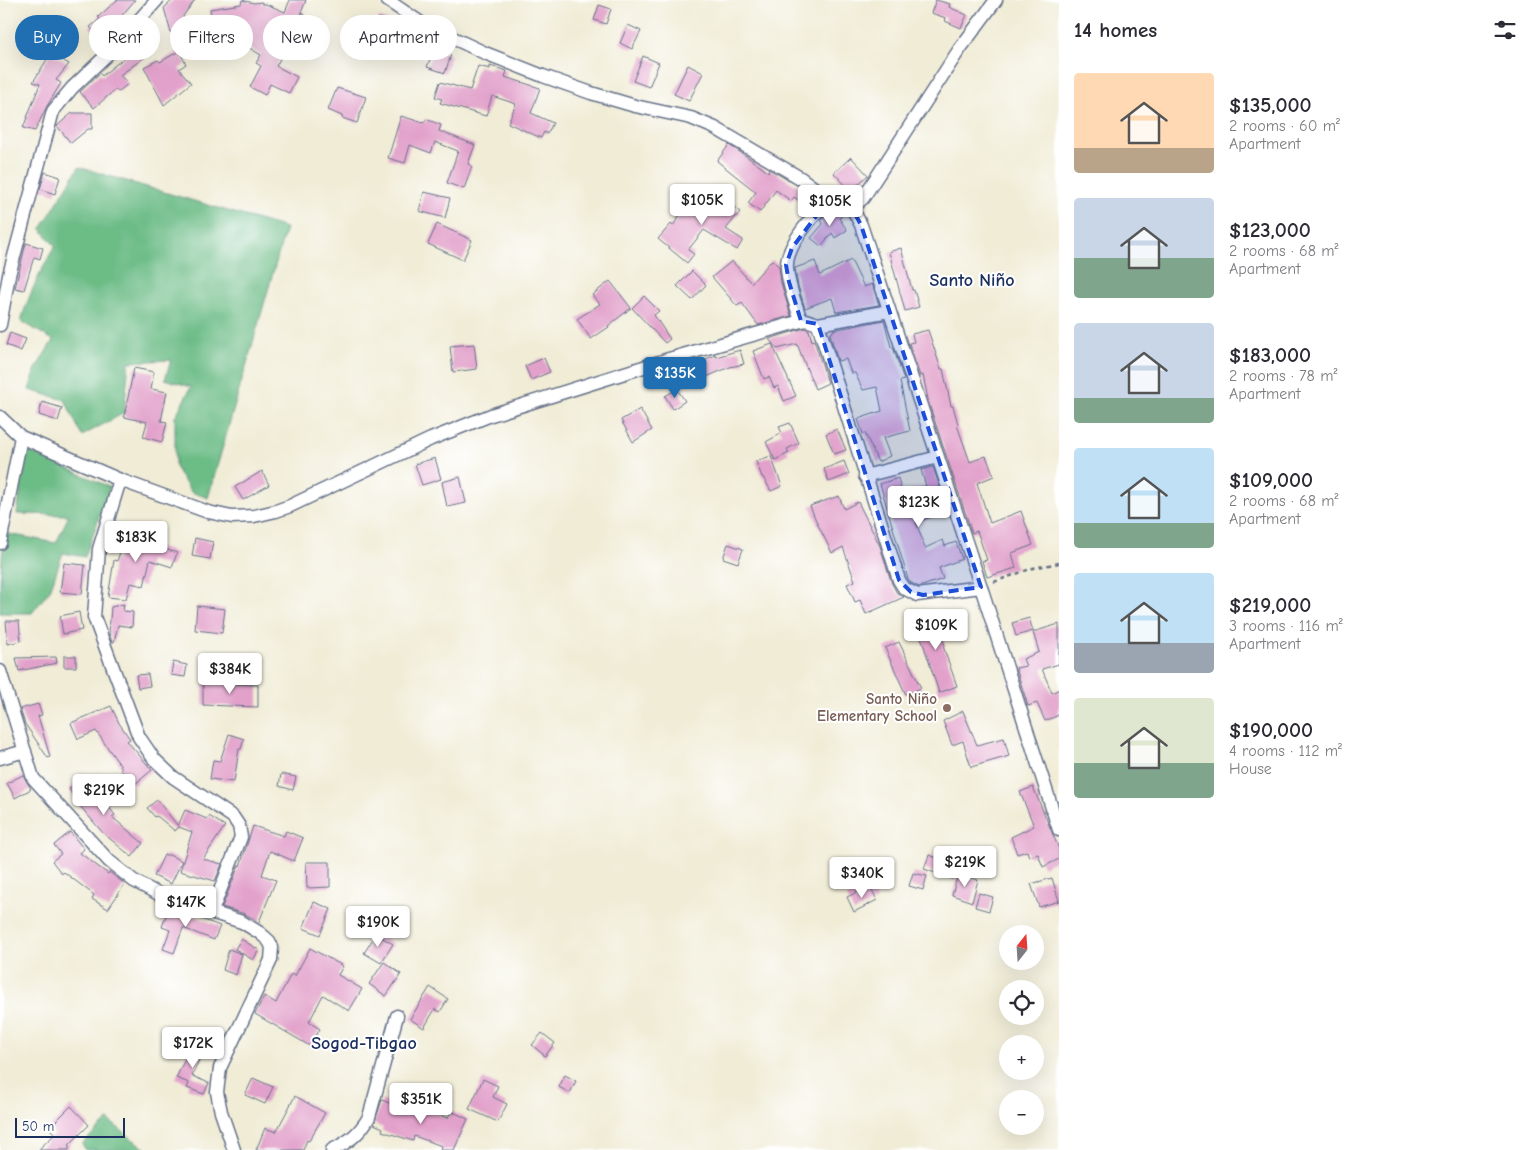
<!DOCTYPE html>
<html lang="en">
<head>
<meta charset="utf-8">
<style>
  :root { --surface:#fff; --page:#f7f7f7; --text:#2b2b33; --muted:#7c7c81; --accent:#1f6fb2 }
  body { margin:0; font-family:"Comic Neue",sans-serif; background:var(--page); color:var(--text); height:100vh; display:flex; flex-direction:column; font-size:19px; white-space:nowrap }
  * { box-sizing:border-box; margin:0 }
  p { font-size:16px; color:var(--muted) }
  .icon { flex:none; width:28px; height:28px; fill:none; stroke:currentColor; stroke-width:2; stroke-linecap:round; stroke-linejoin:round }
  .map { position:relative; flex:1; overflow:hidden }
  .side { display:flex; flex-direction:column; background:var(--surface); width:475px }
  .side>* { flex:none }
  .top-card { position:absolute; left:15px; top:15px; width:475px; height:45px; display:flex; gap:10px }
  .needle { width:32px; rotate:17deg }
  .fabs { position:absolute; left:999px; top:925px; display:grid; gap:10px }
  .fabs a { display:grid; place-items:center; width:45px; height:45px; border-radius:50%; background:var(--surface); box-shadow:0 5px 20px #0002; font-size:25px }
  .scale { position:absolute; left:15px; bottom:12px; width:110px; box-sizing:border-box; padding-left:5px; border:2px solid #1b2f5e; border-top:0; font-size:14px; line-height:18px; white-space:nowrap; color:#1b2f5e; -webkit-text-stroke:4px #fff; paint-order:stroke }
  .price { position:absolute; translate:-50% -42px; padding:0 11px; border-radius:5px; background:#fff; color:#222; font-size:16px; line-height:32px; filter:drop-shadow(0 1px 2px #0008) }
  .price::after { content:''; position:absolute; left:50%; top:30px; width:15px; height:11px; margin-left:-8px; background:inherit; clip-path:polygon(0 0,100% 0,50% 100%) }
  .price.selected { background:var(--accent); color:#fff }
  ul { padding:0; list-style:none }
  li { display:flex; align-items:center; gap:15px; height:125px; padding:0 15px }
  li span { display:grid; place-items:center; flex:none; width:140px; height:100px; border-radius:5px; color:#555 }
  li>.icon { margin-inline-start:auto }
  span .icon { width:60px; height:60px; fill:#fffc; stroke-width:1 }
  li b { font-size:21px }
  h2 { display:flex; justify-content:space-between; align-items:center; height:60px; padding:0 15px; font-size:21px }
  .pill { padding:0 18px; border-radius:22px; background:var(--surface); box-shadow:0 5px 20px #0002; font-size:18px; line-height:45px }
  .pill.selected { background:var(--accent); color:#fff }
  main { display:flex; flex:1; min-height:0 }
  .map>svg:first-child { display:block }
  .forest { fill:#6cbc86; stroke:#447672 }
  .building { fill:#e2a1cb }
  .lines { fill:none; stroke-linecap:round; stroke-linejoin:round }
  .minor-casing { stroke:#667188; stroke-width:15 }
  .path { stroke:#667188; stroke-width:2.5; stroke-dasharray:4 4; stroke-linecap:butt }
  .minor { stroke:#fff; stroke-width:12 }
  .marked { fill:#1d4ed8; fill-opacity:0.2; stroke:#1d4ed8; stroke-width:4; stroke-dasharray:10 6; stroke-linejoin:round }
  .education-dot { fill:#8d6e63; stroke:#fff; stroke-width:2 }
  .labels { text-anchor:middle; stroke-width:4; stroke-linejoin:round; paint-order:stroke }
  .education-label { font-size:15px; font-weight:bold; fill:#785e54; stroke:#fff; text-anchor:end }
  .quarter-label { font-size:18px; font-weight:bold; fill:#1b2f5e; stroke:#fff }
</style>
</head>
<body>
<main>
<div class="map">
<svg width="1059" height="1150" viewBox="0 0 1059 1150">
  <rect width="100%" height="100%" fill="#fff"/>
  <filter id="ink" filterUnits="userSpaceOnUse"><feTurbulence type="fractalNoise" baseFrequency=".02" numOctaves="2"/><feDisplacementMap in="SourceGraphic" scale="10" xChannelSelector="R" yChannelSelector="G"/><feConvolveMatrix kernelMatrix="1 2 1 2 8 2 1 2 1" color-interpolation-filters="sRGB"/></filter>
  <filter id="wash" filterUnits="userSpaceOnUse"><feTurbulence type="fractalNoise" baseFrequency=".0096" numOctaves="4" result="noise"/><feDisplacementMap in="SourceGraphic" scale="20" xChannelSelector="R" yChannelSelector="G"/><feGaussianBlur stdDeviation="1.12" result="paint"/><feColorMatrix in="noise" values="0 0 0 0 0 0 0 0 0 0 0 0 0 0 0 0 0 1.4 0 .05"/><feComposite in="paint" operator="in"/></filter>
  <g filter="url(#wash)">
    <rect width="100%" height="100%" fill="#f0ecd6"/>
    <!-- forest -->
    <path class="forest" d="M79,167L286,228L208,498L191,492L175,467V417L191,387L165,379L171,360L129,362L124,413L82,436L65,400L29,390L35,370L53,340L21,321C29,294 41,270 55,246L41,229Z
      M26,450L110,487L85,557L63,553L50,590L32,613H0V582L4,533L56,543L69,515L17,514Z
      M108,1120L147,1150H86L82,1144Z"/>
    <g id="blocks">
      <!-- building -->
      <path class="building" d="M117,0H135L118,20L123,25L103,42L90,27L100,19L98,17Z
        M173,0H195L183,16L187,29L171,33L164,8Z
        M242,0L254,3L262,2V4H266L285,12L290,0H306L301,13L305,15L276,66L297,77L289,93L270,84L265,95L250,87L261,66L256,63L261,55L246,46L249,41L226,31L230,21L236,16L212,23L210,9L241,4Z
        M936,0L950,4L949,7L967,15L961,28L945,21L946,18L931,13Z
        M599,5L611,9L606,24L594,20Z
        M379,18L400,24V22L410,25L416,29L411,45L393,40L390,50L371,44Z
        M628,25L641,31L632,49L620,43Z
        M135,42L145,57L120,75L128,84L118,92L116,89L94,108L80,92L100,73L102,76L126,56L122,51Z
        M434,49L451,55L445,73L427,67Z
        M179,51L186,64L179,69L191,83L164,105L144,67L158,60L160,62Z
        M51,53L69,64L56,80L61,83L47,106L35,131L23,128L40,84L33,82Z
        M643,56L659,63L649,87L633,81Z
        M688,65L703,73L689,101L674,94Z
        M478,66L490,69V66L507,71L505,77L540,88L531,113L553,123L547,134L544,132L541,138L508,123L516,104L492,96L486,116L440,103L442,99L435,97L440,82L470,90Z
        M337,88L366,97L357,123L342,118V116L328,110Z
        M72,113H92V129H88L71,143L57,126Z
        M401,116L424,123L426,119L441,125L439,131L475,145L468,164L472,166L464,189L447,183L458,151L435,142L431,153L410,145L405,163L388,158Z
        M729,145L746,156L768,172L769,169L798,186L813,197L807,206L794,197L791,201L776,190L760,212L748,203L756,192L717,161Z
        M851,157L868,175L851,191L834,173Z
        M45,172L60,177L55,194L40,189Z
        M715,191L740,212L726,229L743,240L737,250L704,230L688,250L694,254L687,263L658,239L671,224L673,226L689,201L700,208Z
        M424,192L450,198L445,218L419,211Z
        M831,209L839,212L842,216L839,218L847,230L835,238L832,233L821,246L811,238L823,224L821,220Z
        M437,224L472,240L463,260L428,244Z
        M26,243L43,248L40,259L34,257L24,290L15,288Z
        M901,248L912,290H914L919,307L905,311L889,252Z
        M772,260L779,266L781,283L791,316L758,325L742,303L737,306L712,277L732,261L751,283Z
        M851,260L864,287L872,284L879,305L836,312L832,298L805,308L798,286L795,268L815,261L820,275Z
        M692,271L706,285L692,300L677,286Z
        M610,281L631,308L608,326L609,327L591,339L577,319L600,304L592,295Z
        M644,296L659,311L654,315L670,339L665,343L632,308Z
        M884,320L891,347H893L904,380L900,381L910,431L883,438L890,456L878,462L865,433L863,434L858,419L882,411L877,387L863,390L855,373H851L846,359L838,361L830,334L833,332V330Z
        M805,328L809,330L812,341L814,340L828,383L815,389L797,344L777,349L769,339Z
        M928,330L941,369H943L951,406H953L958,424L957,425L970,462L986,456L994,476L977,483L990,523L1021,511L1033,545L1012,553L1016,568L987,577L982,561L987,560L977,531L972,533L929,404L923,375L920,376L909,343L914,342L912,334Z
        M10,333L26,339L21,351L6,345Z
        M474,344L477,369L453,372L450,346Z
        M772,344L796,396L784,401L778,386L774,388L769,377L764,379L753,351Z
        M740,350L744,364L730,367L685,386L678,369L716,355V357Z
        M544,358L550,372L531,380L525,366Z
        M134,368L154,372L151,389L167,392L161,421L167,422L162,442L143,437L147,422L124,417Z
        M677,389L685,401L673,409L665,396Z
        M42,402L62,408L58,421L39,415Z
        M640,409L652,430L633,442L621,420Z
        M790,423L799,443L787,449L789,453L775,460L766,442L782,433L779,427Z
        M837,429L846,450L834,454L826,434Z
        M771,456L782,486L771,491L763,477H762L756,461Z
        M435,458L441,479L422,485L415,464Z
        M844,461L849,474L829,482L824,469Z
        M933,467L948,512L916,522L925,548L943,540L945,546L956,542L962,559L939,568L943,579L919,587L910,582L908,579L880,484L898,478L902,493L926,486L921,470Z
        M262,471L269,485L243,500L235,487Z
        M460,477L466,503L447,507L442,482Z
        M839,496L844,509L858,502L880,546L892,584L897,593L904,597L866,614L860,600L855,602L847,584L855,581L843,547L832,553L817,523L810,506Z
        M128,529L146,535L143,542L177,553L172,567L150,560L144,586L130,583L126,599L108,597L114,560L117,561Z
        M195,538L213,542L210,559L192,556Z
        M728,544L743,549L738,563L723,558Z
        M64,563L85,565L82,594L60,592Z
        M124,604L123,611L133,612L132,627L118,625L114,642H112L109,633L111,607Z
        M197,606L225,609L222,633L195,630Z
        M934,611L945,646H943L957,686L939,693L915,618Z
        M79,612L82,630L63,634L60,616Z
        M1029,618L1033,631L1016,636L1012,623Z
        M6,621H19L21,641L8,644Z
        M1059,624V664L1042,669L1052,693L1059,689V715L1045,721L1037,703L1028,706L1016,668L1026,666L1023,659L1039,652L1033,632Z
        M899,642L921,688L906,695L885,648Z
        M64,656H76V667H64Z
        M56,657L57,663L19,671L16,658Z
        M173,662L187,665L185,677L171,675Z
        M148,674L150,686L138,688L136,675Z
        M203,683L258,685V707L203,705Z
        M38,704L42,715L38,716L50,757L48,758L25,724L20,709Z
        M111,706L119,723L130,739L127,741L152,770L134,785L120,769L122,768L96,731L78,739L71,723Z
        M963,711L977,745L1004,738L1009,756L971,767L963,741L952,745L943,721Z
        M229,734L244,739L241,749H239L234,782L210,779L213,760L220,761Z
        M281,774L296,777L293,790L279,786Z
        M23,775L31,789L15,798L7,783Z
        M88,776L100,792L98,793L115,815L112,817L143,843L132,857L103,833L80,806L69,789Z
        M1033,787L1059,849V859L1043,867L1038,854L1029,857L1027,851L1017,854L1011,837L1034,826L1020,792Z
        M157,800L178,826L185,810L207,819L209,816L225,826L203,859L222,864L215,881L180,871L192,832L179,827L175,831L157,816L155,817L147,808Z
        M253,826L284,836L286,831L303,838L294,861L270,851L262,875L276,880L259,922L245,914L222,907L239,865L240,866Z
        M70,832L84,849L80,853L108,874L109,872L125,884L108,909L92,899L94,895L64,872L62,874L52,861L61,854L54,845Z
        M164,855H169L182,861L171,884L154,876Z
        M929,855L943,860L945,855L960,860L953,879L924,869Z
        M306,862H330V887L307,888Z
        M913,873L927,876L923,890L909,886Z
        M958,874L978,880L972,902L952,895Z
        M1052,878L1059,901L1039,907L1031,884Z
        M870,886L877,900L854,912L847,897Z
        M979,893L993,897L989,911L975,907Z
        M314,902L331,909L320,935L303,928Z
        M169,907L220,926L214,940L183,928L174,953L163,949L170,930L162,927Z
        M376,934L393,944L381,963L364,953Z
        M241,939L259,950L253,960L235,949Z
        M310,948L343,966L338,975L362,989L349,1011L323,995L309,1022L320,1029L310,1046L255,1014L264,996L276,1003L291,974L295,976Z
        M229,949L242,954L236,975L223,970Z
        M384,962L401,974L386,996L369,984Z
        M430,987L448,999L440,1012L435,1009L424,1028L410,1019Z
        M542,1033L555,1043L545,1056L532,1045Z
        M193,1042L205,1047L192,1076L209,1083L204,1094L187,1088L189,1083L176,1078Z
        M565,1075L576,1081L570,1093L559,1087Z
        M253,1078L273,1087L265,1104L245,1095Z
        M483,1079L498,1086L493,1097L507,1104L498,1122L469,1109Z
        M295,1096L325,1113L309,1141L307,1140L303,1150H256L265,1128L276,1132Z
        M382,1100L413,1113L415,1107L448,1118L451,1111L468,1119L454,1150H440L442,1146L414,1136L413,1141L382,1131L383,1128L374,1124Z
        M71,1106L89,1125L69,1145V1150H38L55,1134L49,1128Z"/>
    </g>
  </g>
  <g filter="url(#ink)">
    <use href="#blocks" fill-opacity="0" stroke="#667188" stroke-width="1"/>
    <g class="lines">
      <defs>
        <path id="minor" d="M387,0L421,23L485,53L543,76L591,93L635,106L691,118L715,128L802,179L829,199L852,208L861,225L981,587L1059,830
          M852,208L863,198L959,50L996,0
          M801,321C796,304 788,286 787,268C785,245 815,214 829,199
          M818,324L899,580L904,588L917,595L981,587
          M0,325L9,275L53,111L72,88L113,49L157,0
          M0,417L21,437L120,480L208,512L232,517L254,516L276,511L290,506L431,439L491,415L669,359L801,321L806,320L818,324L889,311
          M865,476L938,457
          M120,480L99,549L94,617L139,737L154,759L173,777L233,817L239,826L241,837L212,911
          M0,543L21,437
          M0,671L33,778L109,861L134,881L164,897L242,922L260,933L269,941L272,947L271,960L220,1068L217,1092L221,1112L234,1150
          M0,758L25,751
          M332,1150C349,1142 360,1133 369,1117L397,1016"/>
      </defs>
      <!-- minor casing -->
      <use href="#minor" class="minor-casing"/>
      <!-- path -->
      <path class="path" d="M994,582L1033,568L1059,563"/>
      <!-- minor -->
      <use href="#minor" class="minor"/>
    </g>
  </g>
  <!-- marked area -->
  <path class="marked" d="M829,199L852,208L861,225L981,587L923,595L911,592L899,580L818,324L801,321L789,282L786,265L792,248Z"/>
  <!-- markers -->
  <circle class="education-dot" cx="947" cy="708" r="5"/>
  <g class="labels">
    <!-- education labels -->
    <g class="education-label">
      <text x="937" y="704">Santo Niño<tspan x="937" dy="17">Elementary School</tspan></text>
    </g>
    <!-- quarter labels -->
    <g class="quarter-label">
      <text x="972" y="286">Santo Niño</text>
      <text x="364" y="1049">Sogod-Tibgao</text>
    </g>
  </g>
</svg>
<div class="fabs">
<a><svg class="needle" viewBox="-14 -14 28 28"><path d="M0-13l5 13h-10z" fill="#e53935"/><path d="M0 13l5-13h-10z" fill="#7c7c81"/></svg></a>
<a><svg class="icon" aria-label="locate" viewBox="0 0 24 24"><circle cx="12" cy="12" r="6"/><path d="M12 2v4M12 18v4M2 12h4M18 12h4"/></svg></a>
<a>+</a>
<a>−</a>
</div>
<div class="scale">50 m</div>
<b class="price" style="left:702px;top:226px">$105K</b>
<b class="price" style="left:830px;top:227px">$105K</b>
<b class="price selected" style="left:675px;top:399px">$135K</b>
<b class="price" style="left:919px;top:528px">$123K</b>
<b class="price" style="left:136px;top:563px">$183K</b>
<b class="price" style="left:936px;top:651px">$109K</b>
<b class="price" style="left:230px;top:695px">$384K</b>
<b class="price" style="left:104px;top:816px">$219K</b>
<b class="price" style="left:965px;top:888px">$219K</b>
<b class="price" style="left:862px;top:899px">$340K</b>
<b class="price" style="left:186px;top:928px">$147K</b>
<b class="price" style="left:378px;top:948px">$190K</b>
<b class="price" style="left:193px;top:1069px">$172K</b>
<b class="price" style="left:421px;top:1125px">$351K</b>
<div class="top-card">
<a class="pill selected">Buy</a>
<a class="pill">Rent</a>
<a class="pill">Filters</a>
<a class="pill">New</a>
<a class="pill">Apartment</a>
</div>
</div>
<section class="side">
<h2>14 homes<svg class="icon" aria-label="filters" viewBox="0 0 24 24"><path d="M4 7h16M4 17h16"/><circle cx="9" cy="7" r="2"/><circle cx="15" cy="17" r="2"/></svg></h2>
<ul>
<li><span style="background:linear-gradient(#ffd9b3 75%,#b9a48a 0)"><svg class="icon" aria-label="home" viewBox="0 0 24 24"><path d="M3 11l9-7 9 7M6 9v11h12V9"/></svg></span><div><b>$135,000</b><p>2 rooms · 60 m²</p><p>Apartment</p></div></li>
<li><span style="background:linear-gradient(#c9d6e8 60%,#7fa58c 0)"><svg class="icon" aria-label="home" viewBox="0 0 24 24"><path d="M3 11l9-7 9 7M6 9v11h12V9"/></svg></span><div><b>$123,000</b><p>2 rooms · 68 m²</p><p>Apartment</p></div></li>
<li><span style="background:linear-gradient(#c9d6e8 75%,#7fa58c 0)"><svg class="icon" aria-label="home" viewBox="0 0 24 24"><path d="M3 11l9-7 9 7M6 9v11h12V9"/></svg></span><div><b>$183,000</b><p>2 rooms · 78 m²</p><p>Apartment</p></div></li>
<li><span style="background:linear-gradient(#bfe0f5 75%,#7fa58c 0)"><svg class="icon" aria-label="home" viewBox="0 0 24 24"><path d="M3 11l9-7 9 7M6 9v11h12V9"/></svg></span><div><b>$109,000</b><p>2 rooms · 68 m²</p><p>Apartment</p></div></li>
<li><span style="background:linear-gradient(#bfe0f5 70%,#9aa5b1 0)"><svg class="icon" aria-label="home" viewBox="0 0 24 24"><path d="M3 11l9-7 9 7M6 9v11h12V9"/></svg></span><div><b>$219,000</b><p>3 rooms · 116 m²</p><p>Apartment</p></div></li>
<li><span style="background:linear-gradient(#dfe7d0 65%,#7fa58c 0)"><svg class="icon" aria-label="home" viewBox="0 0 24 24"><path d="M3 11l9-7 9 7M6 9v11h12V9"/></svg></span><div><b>$190,000</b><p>4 rooms · 112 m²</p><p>House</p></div></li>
</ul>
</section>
</main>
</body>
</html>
